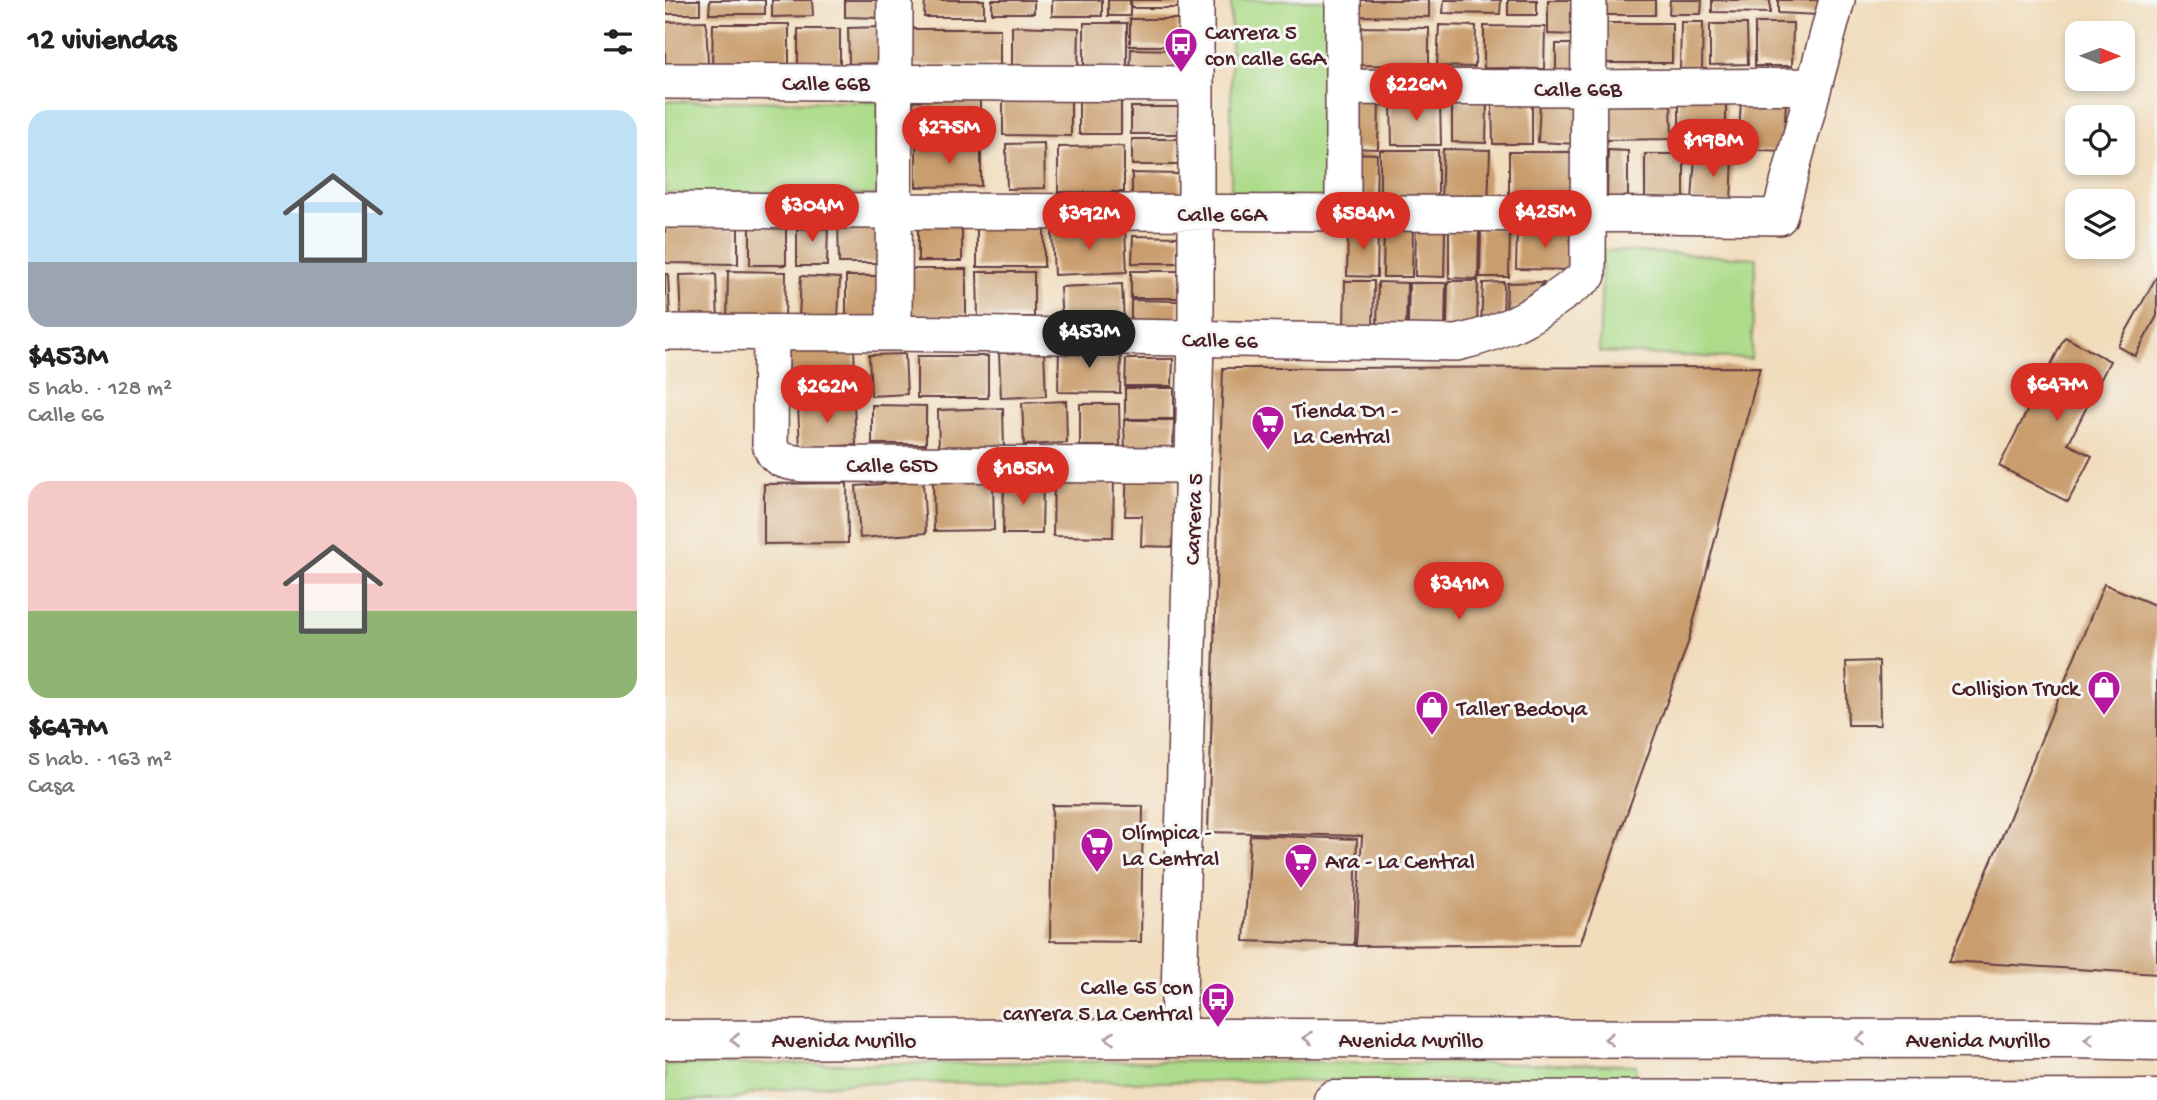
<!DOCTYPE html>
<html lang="es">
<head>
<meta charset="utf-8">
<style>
  :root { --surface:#fff; --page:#f2f2f2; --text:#222; --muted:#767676; --accent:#d93025 }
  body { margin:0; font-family:"Gochi Hand",sans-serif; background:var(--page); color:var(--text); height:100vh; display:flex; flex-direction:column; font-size:26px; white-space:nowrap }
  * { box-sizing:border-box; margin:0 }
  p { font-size:23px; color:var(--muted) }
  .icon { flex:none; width:38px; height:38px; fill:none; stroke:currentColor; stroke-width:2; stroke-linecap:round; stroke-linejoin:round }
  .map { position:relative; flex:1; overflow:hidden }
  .details { display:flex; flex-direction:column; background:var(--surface); width:665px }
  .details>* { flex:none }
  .needle { width:46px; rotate:91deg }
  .buttons { position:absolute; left:1400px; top:21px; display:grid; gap:14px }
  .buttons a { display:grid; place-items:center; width:70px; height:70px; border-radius:14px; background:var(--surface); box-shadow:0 4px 10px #0003; font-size:35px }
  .price { position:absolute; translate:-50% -60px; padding:0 16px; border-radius:24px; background:var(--accent); color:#fff; font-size:23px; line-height:46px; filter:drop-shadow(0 2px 4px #0008) }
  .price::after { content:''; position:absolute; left:50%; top:42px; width:21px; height:16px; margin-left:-10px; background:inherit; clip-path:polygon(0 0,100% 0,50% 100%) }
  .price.active { background:#222; color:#fff }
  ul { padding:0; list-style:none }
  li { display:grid; align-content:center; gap:14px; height:371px; padding:0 28px }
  li span { display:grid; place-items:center; height:217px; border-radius:21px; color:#555 }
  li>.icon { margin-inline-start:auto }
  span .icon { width:126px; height:126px; fill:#fffc; stroke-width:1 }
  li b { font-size:30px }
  h2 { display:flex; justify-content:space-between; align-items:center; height:84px; padding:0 28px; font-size:30px }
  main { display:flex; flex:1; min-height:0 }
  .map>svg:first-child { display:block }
  .green { fill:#acdb89; stroke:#7b7d5a; stroke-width:2 }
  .building { fill:#c99d6d }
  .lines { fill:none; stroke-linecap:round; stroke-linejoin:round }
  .minor-casing { stroke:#633b41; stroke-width:38 }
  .major-casing { stroke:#633b41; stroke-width:41 }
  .minor { stroke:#fff; stroke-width:35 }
  .major { stroke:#fff; stroke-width:38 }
  .oneway { stroke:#ae9aa0 }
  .labels { text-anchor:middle; stroke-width:6; stroke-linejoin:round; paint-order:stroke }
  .poi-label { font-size:23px; fill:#4a1f2b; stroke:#f6f6f2; text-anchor:start }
  .street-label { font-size:23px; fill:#4a1f2b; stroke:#f6f6f2 }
</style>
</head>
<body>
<main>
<section class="details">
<h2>12 viviendas<svg class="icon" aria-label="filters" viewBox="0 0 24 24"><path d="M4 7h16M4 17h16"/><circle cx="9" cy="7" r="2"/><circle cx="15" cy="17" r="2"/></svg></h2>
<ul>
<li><span style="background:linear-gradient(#bfe0f5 70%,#9aa5b1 0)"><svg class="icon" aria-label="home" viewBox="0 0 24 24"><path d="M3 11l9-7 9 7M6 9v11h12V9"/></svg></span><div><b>$453M</b><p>5 hab. · 128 m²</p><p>Calle 66</p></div></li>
<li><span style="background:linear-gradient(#f6c9c9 60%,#8fb573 0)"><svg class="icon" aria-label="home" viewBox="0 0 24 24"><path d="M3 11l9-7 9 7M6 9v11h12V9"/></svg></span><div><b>$647M</b><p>5 hab. · 163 m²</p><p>Casa</p></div></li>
</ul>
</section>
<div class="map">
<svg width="1492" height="1100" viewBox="0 0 1492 1100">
  <rect width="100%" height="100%" fill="#f6f6f2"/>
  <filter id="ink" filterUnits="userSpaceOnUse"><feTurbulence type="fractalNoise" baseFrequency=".0143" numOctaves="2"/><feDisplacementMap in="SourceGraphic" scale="14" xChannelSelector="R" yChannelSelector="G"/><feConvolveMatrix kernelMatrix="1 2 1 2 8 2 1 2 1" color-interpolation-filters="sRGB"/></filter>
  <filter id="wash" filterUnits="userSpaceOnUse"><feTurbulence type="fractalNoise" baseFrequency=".00686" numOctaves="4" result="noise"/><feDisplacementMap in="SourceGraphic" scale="28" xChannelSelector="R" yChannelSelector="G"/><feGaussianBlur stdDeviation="1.57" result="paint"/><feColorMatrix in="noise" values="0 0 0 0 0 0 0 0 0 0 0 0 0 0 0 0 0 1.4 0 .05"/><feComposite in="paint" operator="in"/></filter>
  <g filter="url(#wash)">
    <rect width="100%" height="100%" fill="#f1dcbb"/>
    <!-- green -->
    <path class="green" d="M566,0H669L668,201L566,200Z
      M0,101L214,102V195L0,193Z
      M938,250L1091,258L1086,359L934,352Z
      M520,1061L971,1065V1080L186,1083L92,1092L67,1100H0V1065Z"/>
    <g id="blocks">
      <!-- building -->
      <path class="building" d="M0,0H35V14H0Z
        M45,0H100V14H44Z
        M107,0H147L148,16L107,17Z
        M180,0H219V18L180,17Z
        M260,0H319V17H259Z
        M327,0H369V13H327Z
        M387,0H437V16H387Z
        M443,0H465V16H443Z
        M466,0H514V8H466Z
        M687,0H764V17L687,16Z
        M779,0H836L835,14L778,13Z
        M843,0H872V15H843Z
        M883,0H910V35L883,34Z
        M934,0H990V15H934Z
        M1005,0H1037L1036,14H1004Z
        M1047,0H1105V13L1047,12Z
        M1113,0H1154V15L1113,13Z
        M465,19H513L512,46H465Z
        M41,21L43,64L0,65V22Z
        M1016,22H1038L1037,69H1015Z
        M419,23H462V68H419Z
        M935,23H1007V63H936Z
        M1090,23H1128L1127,66H1090Z
        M48,24H124V68H47Z
        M1045,24H1082L1083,64L1045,65Z
        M774,25L811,26L810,67L772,66Z
        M347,26L414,28L413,71L347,70Z
        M819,26L880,27L879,69L819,68Z
        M217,27L218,63L184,64L183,28Z
        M688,27L764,28V66L688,65Z
        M133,29H175V68H133Z
        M246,29H335V65H246Z
        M891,44H914L915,73H891Z
        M466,49L513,50V76H465Z
        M414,90H456V134H414Z
        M248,94H315V136H249Z
        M338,95H406V136L338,135Z
        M1061,96V143L1014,144V97Z
        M684,100L714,101L713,149L683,148Z
        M875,100L915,103L912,144L873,142Z
        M1006,100L1007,139L940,140L939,101Z
        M775,101L776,145H727L726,102Z
        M787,101L822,102L821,143L787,142Z
        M867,101V144H828L827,102Z
        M1076,101L1121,103L1118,151L1073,149Z
        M466,107H513V134H466Z
        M467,139H513V165H467Z
        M379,143L380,188L342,189L341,144Z
        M316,145V186L251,187V146Z
        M459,146V192H393V147Z
        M778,149L825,150L823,206L776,204Z
        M715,150H773V204H715Z
        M943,150L963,151V202H942Z
        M844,152H910V200H844Z
        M683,153L712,154L711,202L682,201Z
        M980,154H1019V202L980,201Z
        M1030,155L1068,157L1066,203L1027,201Z
        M467,173L515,174V200H467Z
        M217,219V263H174L173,220Z
        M379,222V267H312V223Z
        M132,223H163L162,266H132Z
        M253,223H297V261H253Z
        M85,226H121V265H85Z
        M0,227L73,228V264L0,263Z
        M683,228L713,229L712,277L682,276Z
        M719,228L748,229L747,277H718Z
        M751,228L780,229L779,277L750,276Z
        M816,229H845L844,277H815Z
        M852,229L909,230V270L851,269Z
        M460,230L462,272L389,275L387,233Z
        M784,230L814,231L813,279L784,278Z
        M468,236L515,237V263H467Z
        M246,269H301V317L246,316Z
        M63,271L121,272L120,322L62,321Z
        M466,271H514V298H466Z
        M312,272H369V317H313Z
        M0,274H3L5,318H0Z
        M51,274L53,320L16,322L14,275Z
        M136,276L175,278L173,319L134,318Z
        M181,276H219V318L181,319Z
        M1492,276V316L1470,356L1453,346Z
        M680,281H709L708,329H679Z
        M783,281H813L812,329H782Z
        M713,282L742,283L741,331L712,330Z
        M839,282L838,315L816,324L818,283Z
        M879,282L865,301L841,313L842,283Z
        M744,283H781L780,329L743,327Z
        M457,284L459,323L397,326L395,287Z
        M466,300L513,301V327H466Z
        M1400,337L1445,361L1403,444L1427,456L1403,502L1334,466Z
        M394,347L456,349L455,393L393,392Z
        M189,348L191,394L125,396L123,349Z
        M379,351L381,396L336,398L334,353Z
        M240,354L242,394L206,396L204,355Z
        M252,356H323V398H252Z
        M461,359H508L507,386H460Z
        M1095,367L1023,643L915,944L691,946L697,836L543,832L558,368Z
        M460,388H509V419H460Z
        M401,401L402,443L359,445L357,403Z
        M189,403L191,445L135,448L133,406Z
        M415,404H454L455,446H415Z
        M207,405L261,406V444H207Z
        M338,408L339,449L274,451L273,410Z
        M459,420H509L508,451H460Z
        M462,470L509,471L511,547L476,546L477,516H460Z
        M389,475L449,476L448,537L388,536Z
        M328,478L329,530L269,531L268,479Z
        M339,479L378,480L377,534H338Z
        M258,481L261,533L195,538L191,486Z
        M182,483L183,543L99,544V484Z
        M1439,584L1492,606V974L1284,961L1340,829Z
        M1214,661L1215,725H1183L1181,662Z
        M387,805L478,806L476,942L385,941Z
        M585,835L692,839L689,945L579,941Z"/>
    </g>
  </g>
  <g filter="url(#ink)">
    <use href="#blocks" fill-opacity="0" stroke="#633b41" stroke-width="2"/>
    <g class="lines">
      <defs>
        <path id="minor" d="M678,0V213
          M0,81L531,84
          M678,87L925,88L1148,86
          M0,210L924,214L1114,217L1172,0
          M0,332L229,333L792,343C849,330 877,310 923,275L924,0
          M106,333L105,444C109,461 122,462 138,464L528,465
          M229,333L230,0
          M513,1038L531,339V0"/>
        <path id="major" d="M0,1040L513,1038L1406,1039L1492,1041
          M668,1100L1492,1099"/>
      </defs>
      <!-- minor casing -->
      <use href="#minor" class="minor-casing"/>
      <!-- major casing -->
      <use href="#major" class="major-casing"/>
      <!-- minor -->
      <use href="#minor" class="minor"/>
      <!-- major -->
      <use href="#major" class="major"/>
    </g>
    <!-- one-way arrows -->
    <defs><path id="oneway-chevron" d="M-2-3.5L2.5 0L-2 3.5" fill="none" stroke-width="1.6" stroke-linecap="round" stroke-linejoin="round" transform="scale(1.75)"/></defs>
    <g class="oneway">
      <use href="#oneway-chevron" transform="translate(445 1038) rotate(180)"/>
      <use href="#oneway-chevron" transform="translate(643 1038) rotate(-180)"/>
      <use href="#oneway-chevron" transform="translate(944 1039) rotate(-180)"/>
      <use href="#oneway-chevron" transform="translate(1196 1039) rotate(180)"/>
      <use href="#oneway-chevron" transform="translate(1424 1039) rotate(-180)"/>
      <use href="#oneway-chevron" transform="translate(70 1040) rotate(180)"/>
    </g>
  </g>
  <!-- icons -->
  <defs>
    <symbol id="bus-pin" viewBox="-11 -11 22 30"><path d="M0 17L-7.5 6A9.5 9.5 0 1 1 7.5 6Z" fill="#b5179e" stroke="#f6f6f2"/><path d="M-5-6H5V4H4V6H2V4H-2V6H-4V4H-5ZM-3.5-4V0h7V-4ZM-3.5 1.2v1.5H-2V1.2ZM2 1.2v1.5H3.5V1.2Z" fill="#fff"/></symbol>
    <symbol id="supermarket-pin" viewBox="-11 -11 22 30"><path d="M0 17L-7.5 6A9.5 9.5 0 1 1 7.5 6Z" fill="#b5179e" stroke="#f6f6f2"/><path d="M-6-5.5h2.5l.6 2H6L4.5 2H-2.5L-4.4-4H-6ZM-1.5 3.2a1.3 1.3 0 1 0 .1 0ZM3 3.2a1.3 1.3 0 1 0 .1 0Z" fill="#fff"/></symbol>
    <symbol id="shop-pin" viewBox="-11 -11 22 30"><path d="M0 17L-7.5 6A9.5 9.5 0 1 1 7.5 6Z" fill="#b5179e" stroke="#f6f6f2"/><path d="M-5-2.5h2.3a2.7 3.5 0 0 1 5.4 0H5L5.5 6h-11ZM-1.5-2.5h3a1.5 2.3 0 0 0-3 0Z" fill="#fff"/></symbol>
  </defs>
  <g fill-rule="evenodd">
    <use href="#bus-pin" x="497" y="25" width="38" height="52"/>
    <use href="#supermarket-pin" x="584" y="403" width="38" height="52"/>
    <use href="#shop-pin" x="1420" y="668" width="38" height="52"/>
    <use href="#shop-pin" x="748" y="688" width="38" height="52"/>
    <use href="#supermarket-pin" x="413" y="825" width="38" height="52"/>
    <use href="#supermarket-pin" x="617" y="841" width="38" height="52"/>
    <use href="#bus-pin" x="534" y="980" width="38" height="52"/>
  </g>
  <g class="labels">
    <!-- poi labels -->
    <g class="poi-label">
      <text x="540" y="39">Carrera 5<tspan x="540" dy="26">con calle 66A</tspan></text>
      <text x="628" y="417">Tienda D1 -<tspan x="628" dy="26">La Central</tspan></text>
      <text x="1414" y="695" text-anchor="end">Collision Truck</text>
      <text x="792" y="715">Taller Bedoya</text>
      <text x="457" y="839">Olímpica -<tspan x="457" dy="26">La Central</tspan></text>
      <text x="660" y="868">Ara - La Central</text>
      <text x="528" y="994" text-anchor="end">Calle 65 con<tspan x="528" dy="26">carrera 5 La Central</tspan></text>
    </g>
    <!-- street labels -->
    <g class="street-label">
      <text x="161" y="90">Calle 66B</text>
      <text x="913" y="96">Calle 66B</text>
      <text x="557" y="221">Calle 66A</text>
      <text transform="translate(555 339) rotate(1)" y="8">Calle 66</text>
      <text x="227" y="472">Calle 65D</text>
      <text transform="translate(527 519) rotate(-88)" y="8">Carrera 5</text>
      <text x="179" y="1047">Avenida Murillo</text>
      <text x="746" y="1047">Avenida Murillo</text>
      <text x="1313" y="1047">Avenida Murillo</text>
    </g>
  </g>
</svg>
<div class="buttons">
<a><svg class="needle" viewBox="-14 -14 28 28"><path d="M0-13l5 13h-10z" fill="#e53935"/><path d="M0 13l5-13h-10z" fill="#767676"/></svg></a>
<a><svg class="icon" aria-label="locate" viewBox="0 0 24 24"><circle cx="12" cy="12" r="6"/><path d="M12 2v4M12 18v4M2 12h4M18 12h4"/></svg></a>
<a><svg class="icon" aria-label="layers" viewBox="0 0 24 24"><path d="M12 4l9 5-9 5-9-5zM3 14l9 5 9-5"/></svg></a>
</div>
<b class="price" style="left:751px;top:123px">$226M</b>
<b class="price" style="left:284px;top:166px">$275M</b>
<b class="price" style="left:1048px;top:179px">$198M</b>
<b class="price" style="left:147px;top:244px">$304M</b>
<b class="price" style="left:880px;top:250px">$425M</b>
<b class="price" style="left:424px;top:252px">$392M</b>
<b class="price" style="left:698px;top:252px">$584M</b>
<b class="price active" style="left:424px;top:370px">$453M</b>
<b class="price" style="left:1392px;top:423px">$647M</b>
<b class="price" style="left:162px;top:425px">$262M</b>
<b class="price" style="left:358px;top:507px">$185M</b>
<b class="price" style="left:794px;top:622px">$341M</b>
</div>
</main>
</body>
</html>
